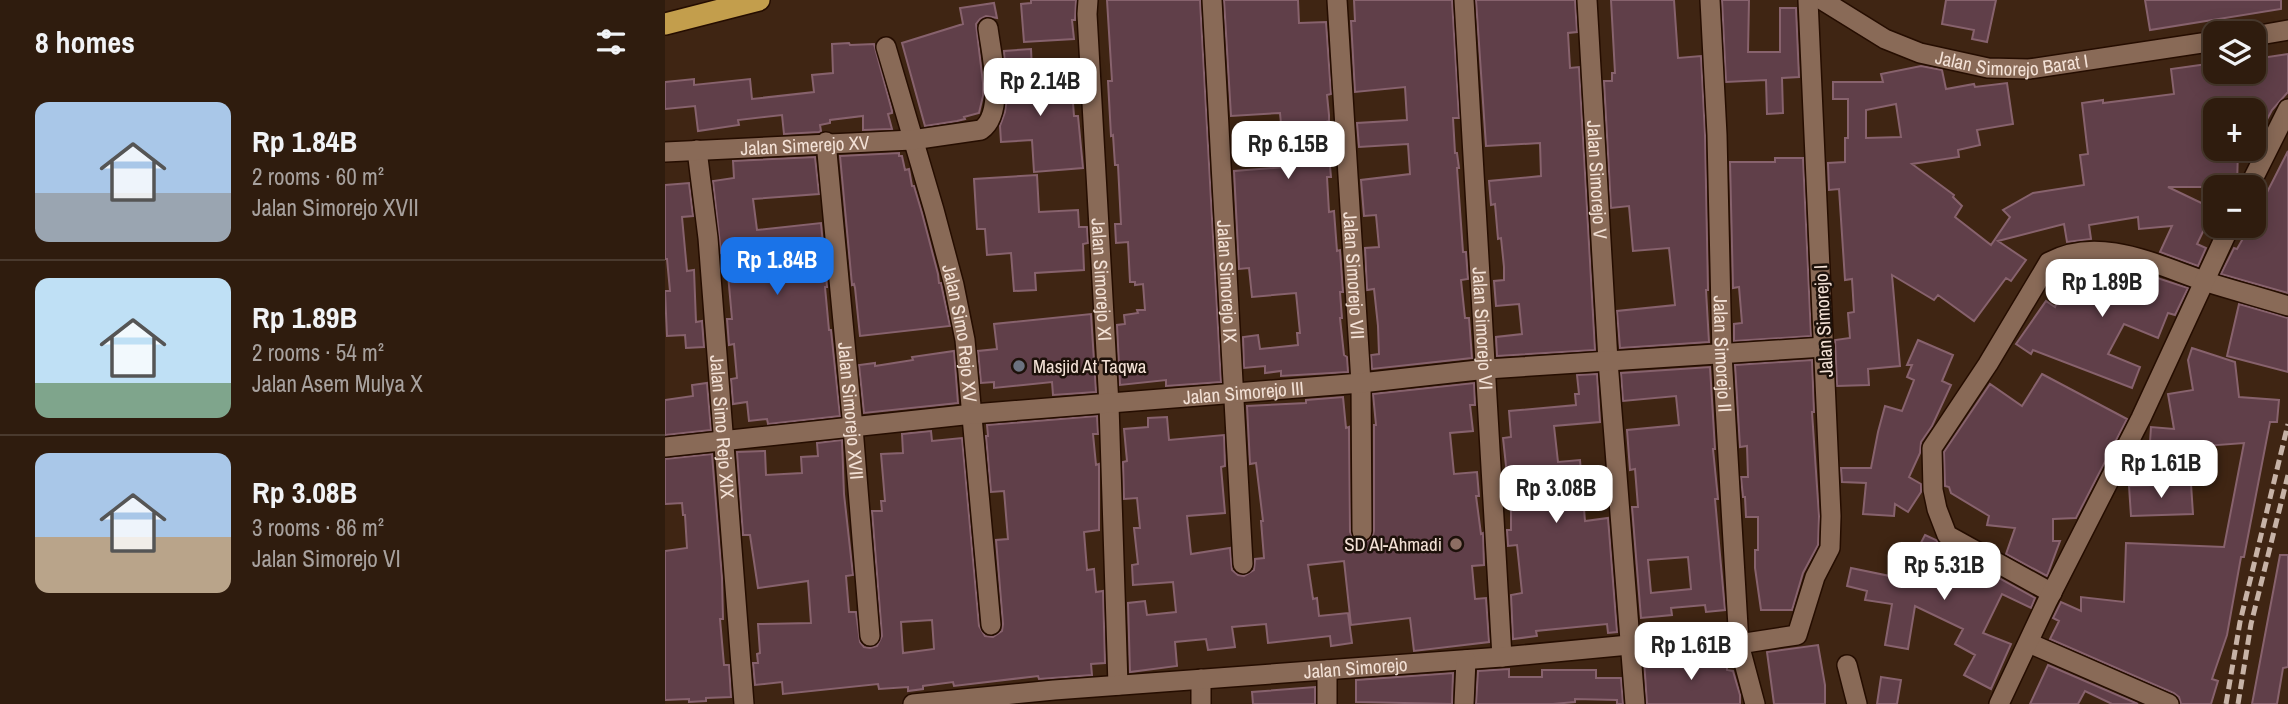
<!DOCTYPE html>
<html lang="en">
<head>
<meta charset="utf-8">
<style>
  :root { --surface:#2f1c0e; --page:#372517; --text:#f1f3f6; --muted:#a7a19e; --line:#4a3a2e; --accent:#1a73e8 }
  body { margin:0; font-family:"Archivo Narrow",sans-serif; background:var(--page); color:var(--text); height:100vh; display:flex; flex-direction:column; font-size:26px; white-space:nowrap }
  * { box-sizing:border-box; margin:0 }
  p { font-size:23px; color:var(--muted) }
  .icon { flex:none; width:38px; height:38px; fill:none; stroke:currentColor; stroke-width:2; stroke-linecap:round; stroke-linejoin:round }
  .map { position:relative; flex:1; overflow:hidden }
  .drawer { display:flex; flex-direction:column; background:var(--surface); width:665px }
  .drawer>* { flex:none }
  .tools { position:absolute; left:1538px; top:21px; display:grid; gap:14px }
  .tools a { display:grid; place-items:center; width:63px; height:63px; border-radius:14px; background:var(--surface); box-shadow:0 4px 18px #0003,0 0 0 2px var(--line); font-size:35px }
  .price { position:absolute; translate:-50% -60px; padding:0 16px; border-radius:14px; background:#fff; color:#222; font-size:23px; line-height:46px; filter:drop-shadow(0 2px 4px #0008) }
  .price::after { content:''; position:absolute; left:50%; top:42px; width:21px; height:16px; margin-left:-10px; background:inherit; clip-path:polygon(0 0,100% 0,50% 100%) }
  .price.selected { background:var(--accent); color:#fff }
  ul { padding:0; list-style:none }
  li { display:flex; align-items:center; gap:21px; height:175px; padding:0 35px }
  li+li { border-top:2px solid var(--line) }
  li span { display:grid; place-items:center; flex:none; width:196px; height:140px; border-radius:14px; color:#555 }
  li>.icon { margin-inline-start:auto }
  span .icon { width:84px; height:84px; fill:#fffc; stroke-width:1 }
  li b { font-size:30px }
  h2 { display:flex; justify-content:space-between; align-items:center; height:84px; padding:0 35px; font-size:30px }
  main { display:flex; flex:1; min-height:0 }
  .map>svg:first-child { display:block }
  .building { fill:#603f49; stroke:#87626d; stroke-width:2; fill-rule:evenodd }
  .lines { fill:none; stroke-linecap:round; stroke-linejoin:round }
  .minor-casing { stroke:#250d00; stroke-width:22 }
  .tertiary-casing { stroke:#250d00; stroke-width:22 }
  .motorway-casing { stroke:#250d00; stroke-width:24 }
  .minor { stroke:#896a57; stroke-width:19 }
  .tertiary { stroke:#896a57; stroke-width:19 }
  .motorway { stroke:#c39e4c; stroke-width:21 }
  .rail { stroke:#c7b3a7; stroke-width:5; stroke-dasharray:10 5; stroke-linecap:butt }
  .worship-dot { fill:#6b7280; stroke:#1d110a; stroke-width:2.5 }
  .education-dot { fill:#8d6e63; stroke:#1d110a; stroke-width:2.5 }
  .labels { text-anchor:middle; stroke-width:5; stroke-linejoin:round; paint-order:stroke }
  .street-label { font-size:19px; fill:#f3e1d6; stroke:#1d110a }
  .poi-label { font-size:19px; fill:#f3e1d6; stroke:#1d110a; text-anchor:start }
</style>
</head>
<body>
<main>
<section class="drawer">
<h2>8 homes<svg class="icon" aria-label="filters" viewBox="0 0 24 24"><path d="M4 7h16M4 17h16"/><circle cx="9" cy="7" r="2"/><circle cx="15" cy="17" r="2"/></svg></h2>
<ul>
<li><span style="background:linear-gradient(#a9c7e8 65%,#9aa5b1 0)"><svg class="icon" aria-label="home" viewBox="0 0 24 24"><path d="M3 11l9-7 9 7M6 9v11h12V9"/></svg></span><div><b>Rp 1.84B</b><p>2 rooms · 60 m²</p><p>Jalan Simorejo XVII</p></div></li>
<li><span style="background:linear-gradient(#bfe0f5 75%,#7fa58c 0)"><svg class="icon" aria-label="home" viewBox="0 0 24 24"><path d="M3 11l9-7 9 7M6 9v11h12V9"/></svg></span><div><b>Rp 1.89B</b><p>2 rooms · 54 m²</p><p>Jalan Asem Mulya X</p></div></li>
<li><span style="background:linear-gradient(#a9c7e8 60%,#b9a48a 0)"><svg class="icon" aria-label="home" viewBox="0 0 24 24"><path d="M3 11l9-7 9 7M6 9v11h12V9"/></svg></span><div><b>Rp 3.08B</b><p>3 rooms · 86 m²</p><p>Jalan Simorejo VI</p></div></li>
</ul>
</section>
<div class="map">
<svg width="1623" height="704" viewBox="0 0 1623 704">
  <rect width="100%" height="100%" fill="#3f2513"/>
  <!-- building -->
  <path class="building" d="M366,0H411L410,20H407L409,39L359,42L356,4L366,3Z
    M442,0H535L556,382L501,386V380L455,385L452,325L460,324L459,315L473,313L472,310H480L478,284L470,285V282H465L463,242L451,243L450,224H456L453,165H450L448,135L446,136L443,81H447Z
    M559,0H633L634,23L661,22L666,94L662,95L664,115V121L661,122L666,177H662L664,212L669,211L672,251L675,250L678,292H675L677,318H675L679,355L682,357L683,372L616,376V371L600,373V366L579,368L578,337L593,335L595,349L633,345L632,333H635L631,293L587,297L584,268L574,269L569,171L620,167L615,113L566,116Z
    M689,0H787L794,118H788L790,153H792L794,168H792L798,252H801L803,279L796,280L800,318H804L807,358L707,369L706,355L714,354L713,326L709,289L702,290L700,248L714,247L711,215L699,216L696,180L745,174L743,144L694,147L692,123L742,120L740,87L690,92L686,21H690Z
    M811,0H910L912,32L903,33L905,68L914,67L930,350L832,356L831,337L857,334L854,304L831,306L829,281L839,280V267L836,238L833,239L830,204L826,205L824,181L876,176L875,143L821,146Z
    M946,0H1009L1013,58L1036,56L1040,135L1043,290H1041L1044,342L955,348L952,311L1010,305L1004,248L968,251L964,206L946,208L939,81H947V73H950Z
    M1057,0H1084L1083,52H1115V8H1131L1134,77L1117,78L1118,113L1102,114L1101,80L1061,82Z
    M1281,0H1331L1322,42L1307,39L1309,30L1277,24Z
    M1480,0H1616V9L1485,30Z
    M329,3L332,18L321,16L315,19L311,24L318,83V96L314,113L299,117L300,119L292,121L260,126L237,43L298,24L295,8Z
    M184,43L185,45L209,44L227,111V113L223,114L227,129L198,130V116L165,120V123L155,125L156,131L154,132L119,134L117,115L73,120L74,125L33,131L30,106L0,109V82L29,79V85L85,79L87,99L149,92L147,75L168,73L167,44Z
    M366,49L368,92L407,89L409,116H413L418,168L369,172L367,140L336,142L335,126L340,112L342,97L339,51Z
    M1623,54V92L1607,110L1589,144V110H1550V149H1573L1572,187H1503L1549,209L1532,244L1541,248L1533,266L1495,252L1507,226L1474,229L1473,217L1424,225L1426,239L1402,242L1399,224L1333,241L1361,260L1346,281L1341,278L1309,321L1273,295L1269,300L1227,275L1235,366L1203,369L1204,385L1172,386L1170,340L1185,338L1183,313L1189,312L1187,279L1180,280L1174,189L1164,190L1163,163L1180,162V138H1183V99H1168V82H1218L1216,74L1256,66L1277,70L1281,89L1309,84L1310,87L1342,83L1348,124L1312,130L1315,145L1293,150L1294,157L1247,164L1289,195L1288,197L1297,206L1290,217L1326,245L1345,217L1338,210L1368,193L1419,185L1415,155L1423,154L1417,103L1438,100V103L1509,94L1506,69L1550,63V72H1589V59ZM1231,104L1236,137L1201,138V110Z
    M1623,151V293L1556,274L1569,248L1572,249L1585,226H1589V218Z
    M234,153V156H237L240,170L244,169L247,186H249L257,213L273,274L274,283H276L277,288L285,326L195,336L190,288L189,284L187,285L175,156Z
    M150,157L154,194L88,199L92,230L156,223L162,287H160L164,330H166L175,416L103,424L102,419L84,421L82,402L68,404L66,379L72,378L69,344L64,345L62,319H67L61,252L56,253L48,181L69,178L68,161Z
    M1110,158H1138L1146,336L1069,341V324L1077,323L1074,287L1068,288L1065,162H1110Z
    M372,175L374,212L413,210L414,227H422L423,243L418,244L419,270L370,273L371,290L349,291L346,253L322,255L320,229H312L309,179Z
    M24,183L28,216L17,217L22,271L29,270L31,322L37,321L39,347L21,348L20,335L2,336L0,291H5L2,259H0V185Z
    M1435,264L1451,270L1452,266L1462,268L1523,288L1510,315L1503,313L1493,338L1459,324L1443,354L1475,367L1467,388L1368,350L1366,354L1351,344L1381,301L1390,307L1406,269L1428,279Z
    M1574,304L1623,318V372L1562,356Z
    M426,314L431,392L388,395L387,382L329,388V382L316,383L313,351L332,349L329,324Z
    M1253,340L1288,355L1277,381L1286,385L1267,426L1256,442L1255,453L1244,477L1256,484V492L1243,512L1230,504L1229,516L1198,514L1201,483L1177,482L1176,468H1206L1213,432L1220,406L1237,411L1249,380L1242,377L1247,365H1242Z
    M1527,348L1570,362L1574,397L1614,400L1612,422H1605L1579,557H1576L1562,635L1547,679L1553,681L1546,704H1516L1514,697L1509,693L1385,639L1394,621L1388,618L1396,602L1416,611V597L1459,602L1461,543L1559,547L1579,443L1512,448L1511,444L1485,442L1486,427L1509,429L1503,394L1528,390L1523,360Z
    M289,351L293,403L199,413L194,365L210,363V366L248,360L247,357Z
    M1147,360L1149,412H1147L1154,516L1153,545L1138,573L1127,610H1096L1090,568V550H1093V517H1081L1080,497H1078L1076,477H1083L1082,446L1075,447L1070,365Z
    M1045,367L1050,449H1048L1053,499H1050L1060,610L1041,612L1040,605L1006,608L1007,615L976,618L967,507H973L970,469L965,470L962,430L1014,425L1011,396L958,401L956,373ZM1023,557L1026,589L986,593L983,560Z
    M932,374L935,422L889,426L893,462L915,460L920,521L943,518L952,632L943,633L942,624L871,631L872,636L848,639L846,595L857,593L852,545L843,546L842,530H846V512L838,438L846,437L844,411L911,405L910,394H914L912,375Z
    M1377,374L1462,419L1411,518L1388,519V541H1395L1382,576L1341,554L1350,528L1322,525L1324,516L1286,493L1284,487L1280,486L1279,452L1325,384L1357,406Z
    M42,383L46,430L0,435V400L28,396L27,385Z
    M809,383L810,405H805L808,431L785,433L789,474L812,472L814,496H811L816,534L818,533L819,565L807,566L810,599L821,598L824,642L749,651L745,618L686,625L679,561L643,565L648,599L652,598L654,616L683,613L687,643L666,646L665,636L603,643L601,624L567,627L570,647L543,650L541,639L510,642L512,666L465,672L463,603L480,601L482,615L511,612L508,582L468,585L467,565L473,564L469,528H475L472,498L459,499L458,462L462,461L459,429L483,427V418L502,417L504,440L559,435L560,466L556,467L560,513L522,516L526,554L565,548L567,570L573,575L579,576L589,570L590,559L599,558L596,521H598L591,463L585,464L582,406L641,403V400L678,397L681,428L684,427L685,532L690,541L698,543L707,538L709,531V425H711L708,394Z
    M432,416L433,434H428L431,465L434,464V530L419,532L422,570L429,569L431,592L438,591L440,663L426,664L427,675L374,679L373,676L289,686L288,682L258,686V689L243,691V687L214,689L213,684L118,694L117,682L90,685L88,663H93L92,654L95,653L93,624L146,623L143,581L93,588L85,535H78L72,452L100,451L101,475L137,473L136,457L153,456L152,443L177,440L179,494L188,575L181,576L184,612H191L195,642L199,647L205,648L212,646L217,636L207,511H217L216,501H220L216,454L238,453L237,434L266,431L267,441L297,438L314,626L320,636L328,637L337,631L338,624L331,540L343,539L339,491L326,492L321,436H323L322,425ZM267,620L269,649L238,653L236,622Z
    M47,454L57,578L58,619H55L59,665H64L66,697L41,698V701L24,702V699L0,700V551L22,548L20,515H18L17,503L0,504V459Z
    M1526,484L1528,514L1466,516L1464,486Z
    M1260,535L1271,540L1276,546L1370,598L1366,608L1337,594L1318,633L1346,644L1326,689L1299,675L1310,655L1290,644L1298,629L1250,606L1243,649L1220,645L1227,604L1200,600L1202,591L1182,586L1186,568L1225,576L1238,552L1248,558Z
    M1615,555H1623V667L1618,668L1612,704H1587Z
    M1153,645L1160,685V704H1109L1102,652Z
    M1039,657H1062V670L1068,671L1075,695V704H982L979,660H1039Z
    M1383,665L1473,704H1447L1420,691L1413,704H1365Z
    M844,669V677H877V670H931V678H956L958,704H952V700L910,699V702L888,704H811L813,671Z
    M788,673L787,704L691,702V680Z
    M1216,677L1236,680L1232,704H1212Z
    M650,687V704H588L587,692Z"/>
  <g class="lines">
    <defs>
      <g id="minor">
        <path id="s1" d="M423,0L422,14L444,405L453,685"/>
        <path id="s2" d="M547,0L578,564"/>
        <path id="s3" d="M672,0L696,383L697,531"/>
        <path id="s4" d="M799,0L837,657"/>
        <path id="s5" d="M922,0L943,361L970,704"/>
        <path id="s6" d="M1045,0L1052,135L1057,354L1074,644L1090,704"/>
        <path id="s7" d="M1157,0L1220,39L1255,53L1323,68L1364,69L1550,41"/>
        <path d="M1589,36L1623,30"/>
        <path id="s8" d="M221,47L269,210L289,285L300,340L326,625"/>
        <path id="s9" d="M161,142L188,428L205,636"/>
        <path id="s10" d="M32,150L43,238L79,704"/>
        <path id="s11" d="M0,152L247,140L316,130C341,113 326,53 323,28"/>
        <path id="s12" d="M0,447L308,414L696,383L822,369L1159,347"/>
        <path d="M1387,593L1282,535L1272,509L1268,490L1267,448L1323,364L1384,262C1436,234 1495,267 1545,283C1571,291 1597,298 1623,306"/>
        <path d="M1364,643L1504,704"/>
        <path d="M1182,665L1192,704"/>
        <path d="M662,670V704"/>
        <path d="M536,679V704"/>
        <path id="s13" d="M248,704L389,690L837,657L964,645L1074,644L1132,635L1150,577L1165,548L1166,516L1143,0"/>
        <path d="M799,704L801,660"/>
      </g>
      <path id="tertiary" d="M1584,187L1623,109
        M1334,704L1382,602L1476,418L1565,226"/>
      <path id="motorway" d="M0,24L94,0"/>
    </defs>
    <!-- minor casing -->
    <use href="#minor" class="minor-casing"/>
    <!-- tertiary casing -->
    <use href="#tertiary" class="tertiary-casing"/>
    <!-- motorway casing -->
    <use href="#motorway" class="motorway-casing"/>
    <!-- minor -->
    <use href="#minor" class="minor"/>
    <!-- tertiary -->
    <use href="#tertiary" class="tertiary"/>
    <!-- motorway -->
    <use href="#motorway" class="motorway"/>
    <!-- rail -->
    <path class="rail" d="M1561,704L1575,622L1623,424
      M1573,704L1586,624L1623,475"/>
  </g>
  <!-- markers -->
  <circle class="worship-dot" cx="354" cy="366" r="7"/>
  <circle class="education-dot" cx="791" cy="544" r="7"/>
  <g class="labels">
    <!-- street labels -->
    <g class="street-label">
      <text dy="7" stroke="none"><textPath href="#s7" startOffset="205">Jalan Simorejo Barat I</textPath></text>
      <text dy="7" stroke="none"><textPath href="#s11" startOffset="140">Jalan Simerejo XV</textPath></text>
      <text dy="7" stroke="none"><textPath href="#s5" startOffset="180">Jalan Simorejo V</textPath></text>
      <text dy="7" stroke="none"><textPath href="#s3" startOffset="276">Jalan Simorejo VII</textPath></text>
      <text dy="7" stroke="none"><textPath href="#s1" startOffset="280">Jalan Simorejo XI</textPath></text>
      <text dy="7" stroke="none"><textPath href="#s2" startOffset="282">Jalan Simorejo IX</textPath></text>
      <text transform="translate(1158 321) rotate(-93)" y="7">Jalan Simorejo I</text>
      <text dy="7" stroke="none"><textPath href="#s4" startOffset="329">Jalan Simorejo VI</textPath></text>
      <text dy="7" stroke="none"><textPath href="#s8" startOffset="296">Jalan Simo Rejo XV</textPath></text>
      <text dy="7" stroke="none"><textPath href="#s6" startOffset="354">Jalan Simorejo II</textPath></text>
      <text dy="7" stroke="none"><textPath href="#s12" startOffset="581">Jalan Simorejo III</textPath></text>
      <text dy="7" stroke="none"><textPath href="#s9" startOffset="270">Jalan Simorejo XVII</textPath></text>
      <text dy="7" stroke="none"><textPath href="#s10" startOffset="278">Jalan Simo Rejo XIX</textPath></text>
      <text dy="7" stroke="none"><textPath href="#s13" startOffset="444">Jalan Simorejo</textPath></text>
    </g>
    <!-- poi labels -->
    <g class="poi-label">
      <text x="368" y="373">Masjid At Taqwa</text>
      <text x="777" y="551" text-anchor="end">SD Al-Ahmadi</text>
    </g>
  </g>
</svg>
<div class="tools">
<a><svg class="icon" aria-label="layers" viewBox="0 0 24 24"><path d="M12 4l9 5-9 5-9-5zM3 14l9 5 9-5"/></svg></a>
<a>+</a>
<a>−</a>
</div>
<b class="price" style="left:375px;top:118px">Rp 2.14B</b>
<b class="price" style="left:623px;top:181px">Rp 6.15B</b>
<b class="price selected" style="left:112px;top:297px">Rp 1.84B</b>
<b class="price" style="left:1437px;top:319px">Rp 1.89B</b>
<b class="price" style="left:1496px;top:500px">Rp 1.61B</b>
<b class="price" style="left:891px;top:525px">Rp 3.08B</b>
<b class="price" style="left:1279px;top:602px">Rp 5.31B</b>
<b class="price" style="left:1026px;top:682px">Rp 1.61B</b>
</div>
</main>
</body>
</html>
